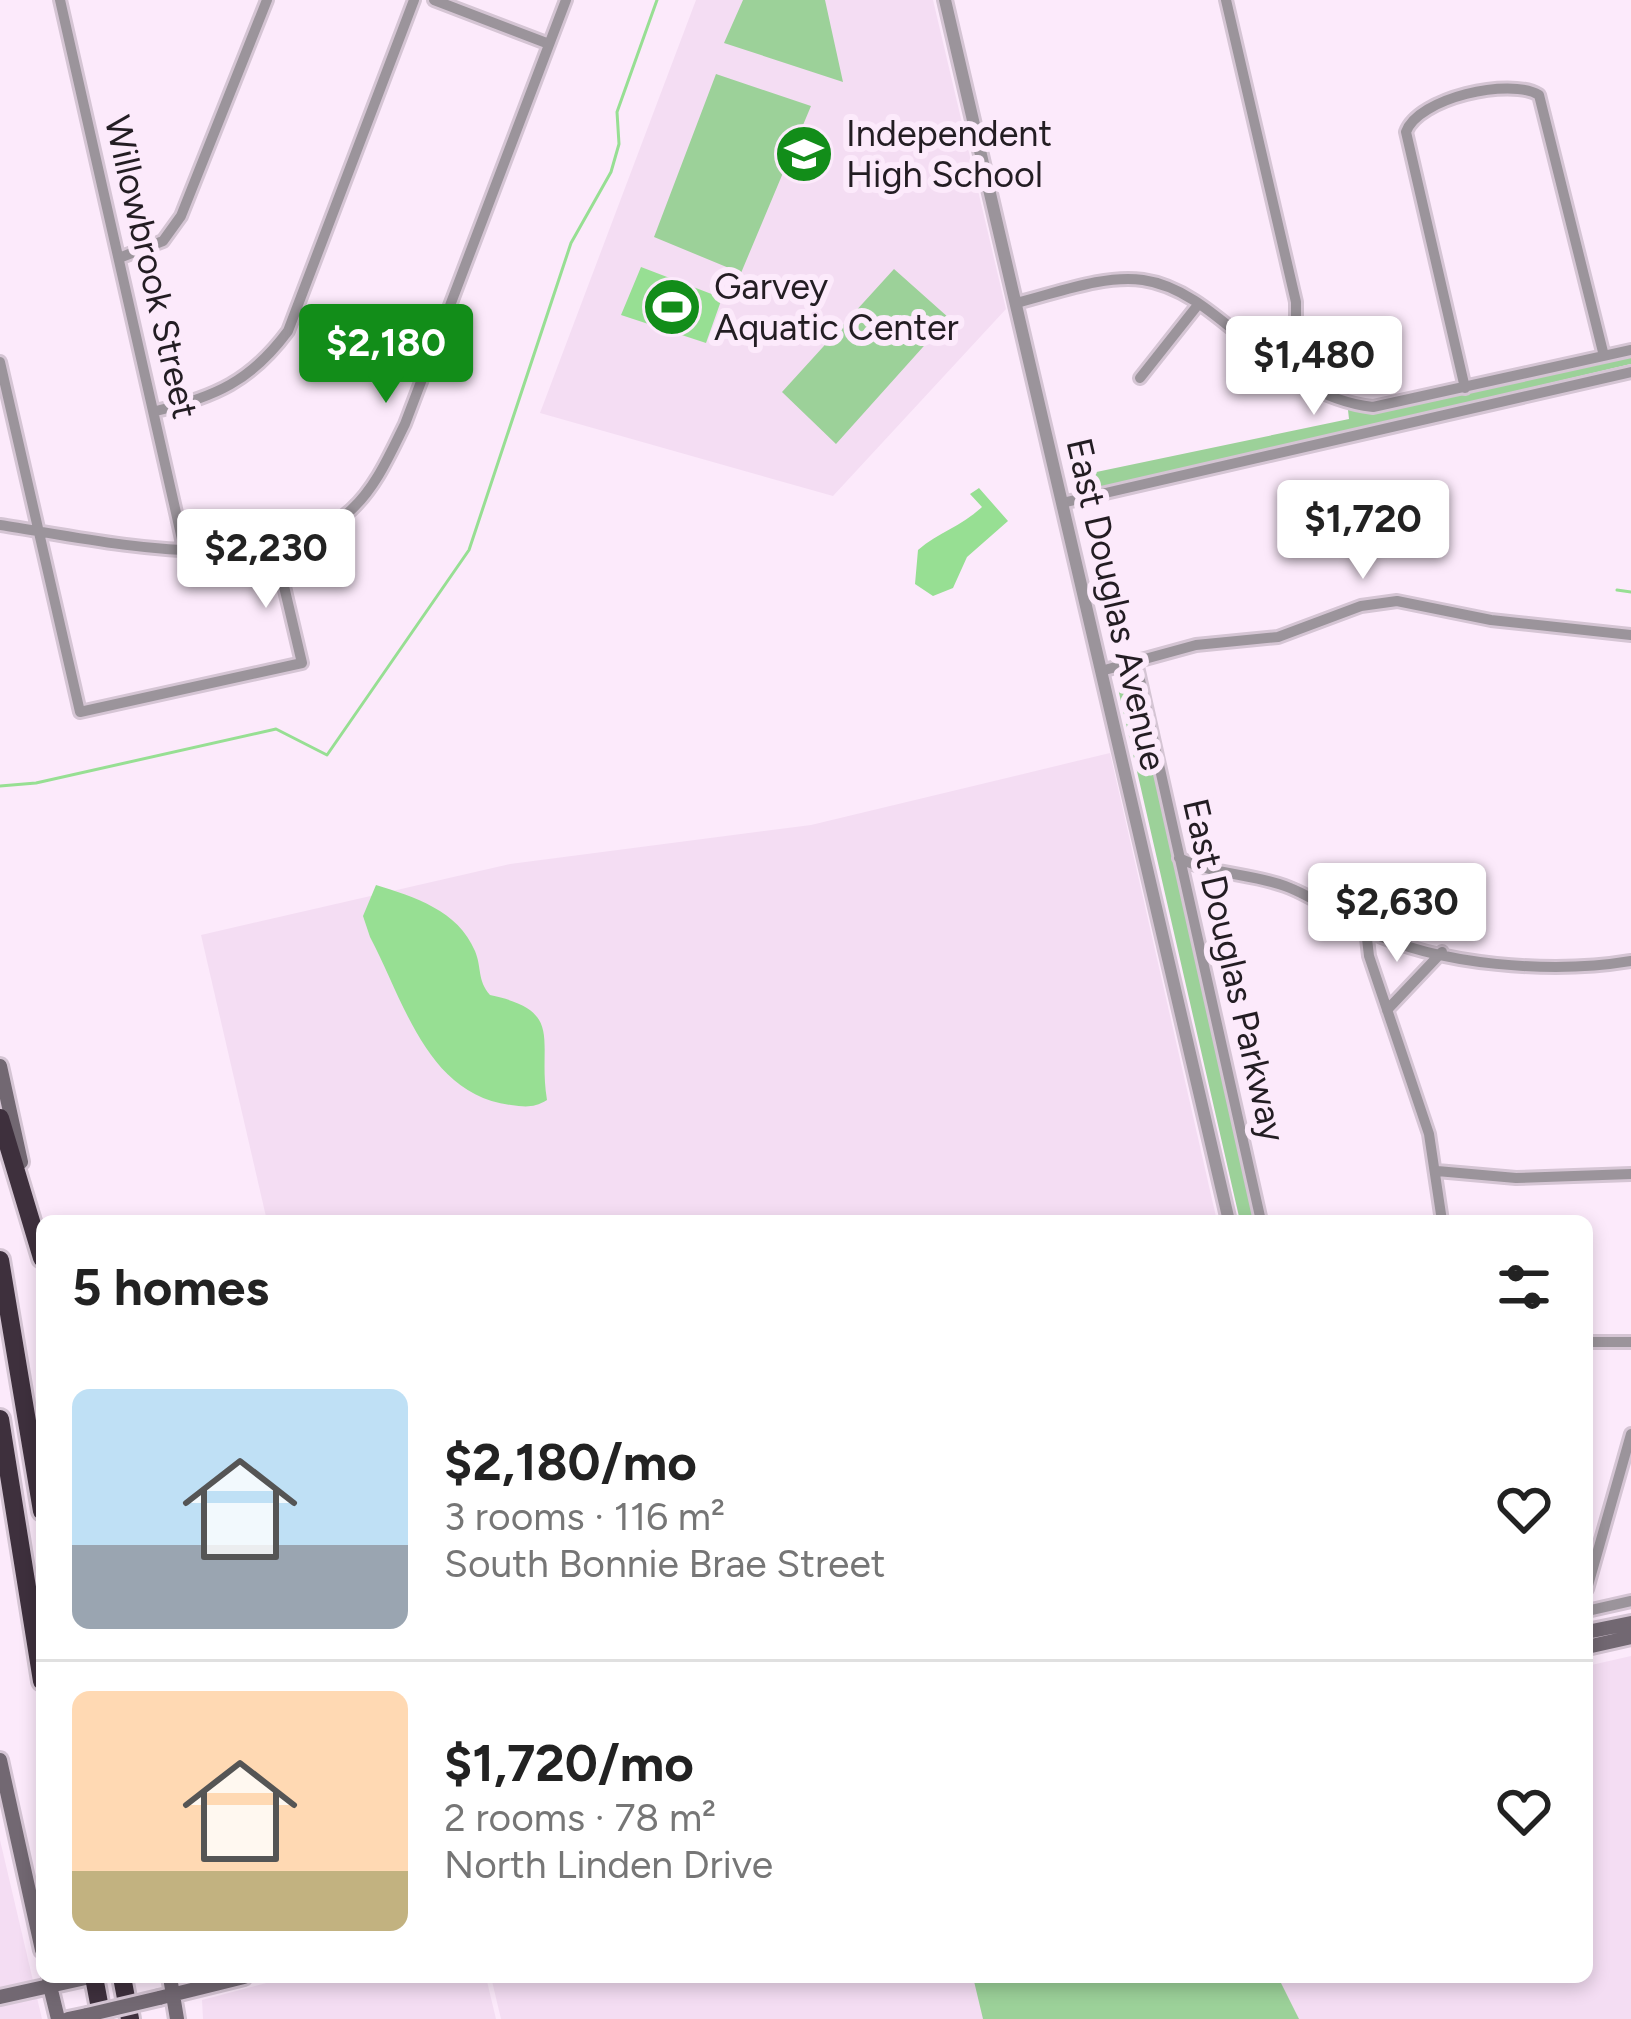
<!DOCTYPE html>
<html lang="en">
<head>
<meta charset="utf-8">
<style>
  :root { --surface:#fff; --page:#f6f6f6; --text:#222; --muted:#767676; --line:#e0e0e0; --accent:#128d19 }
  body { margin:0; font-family:Figtree,sans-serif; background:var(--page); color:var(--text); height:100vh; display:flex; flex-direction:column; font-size:45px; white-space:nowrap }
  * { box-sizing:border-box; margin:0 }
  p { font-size:39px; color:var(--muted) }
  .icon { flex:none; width:66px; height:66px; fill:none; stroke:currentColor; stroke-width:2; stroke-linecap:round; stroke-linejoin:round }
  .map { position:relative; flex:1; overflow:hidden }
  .details { position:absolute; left:36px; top:1215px; width:1557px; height:768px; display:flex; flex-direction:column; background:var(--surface); border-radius:18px; box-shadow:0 6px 18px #0003 }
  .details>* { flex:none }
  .price { position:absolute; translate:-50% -102px; padding:0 27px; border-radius:12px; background:#fff; color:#222; font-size:39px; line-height:78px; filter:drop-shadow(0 3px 6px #0008) }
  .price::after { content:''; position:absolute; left:50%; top:72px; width:36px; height:27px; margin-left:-18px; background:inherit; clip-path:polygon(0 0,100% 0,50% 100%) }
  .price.on { background:var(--accent); color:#fff }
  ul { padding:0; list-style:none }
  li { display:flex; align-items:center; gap:36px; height:300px; padding:0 36px }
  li+li { border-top:3px solid var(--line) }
  li span { display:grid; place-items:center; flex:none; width:336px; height:240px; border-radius:18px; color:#555 }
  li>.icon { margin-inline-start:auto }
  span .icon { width:144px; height:144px; fill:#fffc; stroke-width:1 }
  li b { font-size:51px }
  h2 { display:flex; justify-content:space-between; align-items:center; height:144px; padding:0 36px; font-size:51px }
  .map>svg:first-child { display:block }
  .built { fill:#f4ddf3 }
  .green { fill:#9cd199 }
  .water { fill:#97df93 }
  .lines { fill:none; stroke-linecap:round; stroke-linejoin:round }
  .stream { stroke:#97df93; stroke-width:3 }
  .minor-casing { stroke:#d5c5d4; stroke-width:16 }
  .tertiary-casing { stroke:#d5c5d4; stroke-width:18 }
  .secondary-casing { stroke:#d5c5d4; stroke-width:20 }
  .motorway-casing { stroke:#d5c5d4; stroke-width:24 }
  .minor { stroke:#9b949b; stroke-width:10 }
  .tertiary { stroke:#9b949b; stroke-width:12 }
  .secondary { stroke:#726872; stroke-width:14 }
  .motorway { stroke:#3e303d; stroke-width:18 }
  .secondary-bridge-casing { stroke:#d5c5d4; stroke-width:20; stroke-linecap:butt }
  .secondary-bridge { stroke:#726872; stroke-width:14 }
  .labels { text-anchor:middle; stroke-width:12; stroke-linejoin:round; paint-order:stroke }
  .poi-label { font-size:36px; fill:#231d23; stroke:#fceafb; text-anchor:start }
  .street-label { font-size:36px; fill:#231d23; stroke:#fceafb }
</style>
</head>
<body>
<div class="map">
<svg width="1631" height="2019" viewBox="0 0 1631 2019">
  <rect width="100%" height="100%" fill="#fceafb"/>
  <!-- built -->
  <path class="built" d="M696,0H933L1006,309L833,496L540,413Z
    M1110,753L1217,1221H267L201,935L510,864L811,825Z
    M1631,1656V2019H501L491,1977H1587V1666Z
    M0,1840L42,2019H0Z
    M289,1977H486L496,2019H203L202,2000Z"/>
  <!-- green -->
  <path class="green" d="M743,0H825L843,82L724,43Z
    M716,74L811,106L741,273L654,237Z
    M894,269L949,318L836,444L782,392Z
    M1631,354V364L1086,492L1082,475L1349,419L1348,410L1377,412Z
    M1130,675L1136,691L1258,1221H1240L1117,684L1118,677Z
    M973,1977H1278L1299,2019H983Z"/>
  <!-- water -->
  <path class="water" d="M641,267L722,298L706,343L621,315Z
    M979,488L1008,521L967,557L953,588L933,596L915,584L918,550C939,532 962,526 982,507L970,494Z
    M376,885C414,897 458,910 475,951C482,968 477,980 490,995C566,1011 537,1040 547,1100C534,1108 525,1107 511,1105C427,1095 404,1001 370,937L363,916Z"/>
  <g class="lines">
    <!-- stream -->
    <path class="stream" d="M1617,590L1631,592
      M0,786L36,783L276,729L327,755L469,550L571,243L611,172L619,144L617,112L657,0"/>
    <defs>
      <path id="minor" d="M60,0L184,548
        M434,0L549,44
        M1226,0L1296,302V328L1275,365
        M119,258L163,241L181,216L267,0
        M1016,303C1054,294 1104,274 1143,280C1222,291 1272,396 1373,407L1631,350
        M0,362L80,712L302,663L275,548
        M1140,378L1197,306
        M1465,388L1406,132C1418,98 1510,77 1539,95L1604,356
        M156,411C215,397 251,381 288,331L414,0
        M1062,503L1631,372
        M0,525C100,540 270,582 351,510C376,487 390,454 405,424L566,0
        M1136,662L1261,1221
        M1101,671L1196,645L1278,637L1361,606L1397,601L1491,620L1631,635
        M1179,858C1213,875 1249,873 1285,886C1315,897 1339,916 1367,930C1437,966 1554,974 1631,961
        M1366,930L1369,956L1429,1134L1442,1221
        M1387,1010L1442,952
        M1437,1171L1516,1178L1631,1174
        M1587,1342H1631
        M1587,1589L1631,1434
        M1587,1611L1631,1601"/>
      <path id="tertiary" d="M945,0L1229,1221"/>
      <path id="secondary" d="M0,1066L21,1162
        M1587,1632L1631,1623
        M1587,1647L1631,1637
        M0,1760L42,1950
        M170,1977L177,2019
        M49,1982L58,2019
        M0,1997L90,1977
        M159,1998L244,1977
        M68,2019L87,2015"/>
      <path id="motorway" d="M0,1118L42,1258
        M0,1260L42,1511
        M0,1419L42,1681
        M94,1977L102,2019
        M122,1977L130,2019"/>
    </defs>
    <!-- minor casing -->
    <use href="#minor" class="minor-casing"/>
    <!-- tertiary casing -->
    <use href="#tertiary" class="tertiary-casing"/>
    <!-- secondary casing -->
    <use href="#secondary" class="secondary-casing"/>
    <!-- motorway casing -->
    <use href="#motorway" class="motorway-casing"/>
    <!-- minor -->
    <use href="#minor" class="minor"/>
    <!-- tertiary -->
    <use href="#tertiary" class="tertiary"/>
    <!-- secondary -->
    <use href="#secondary" class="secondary"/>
    <!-- motorway -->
    <use href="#motorway" class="motorway"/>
    <defs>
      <path id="secondary-bridge" d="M87,2015L159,1998"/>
    </defs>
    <!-- secondary-bridge casing -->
    <use href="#secondary-bridge" class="secondary-bridge-casing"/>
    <!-- secondary-bridge -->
    <use href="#secondary-bridge" class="secondary-bridge"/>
  </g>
  <!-- icons -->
  <defs>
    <symbol id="school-disc" viewBox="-11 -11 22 22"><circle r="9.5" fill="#128d19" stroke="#fceafb"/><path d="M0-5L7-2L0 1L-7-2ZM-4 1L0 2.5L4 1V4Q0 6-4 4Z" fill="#fff"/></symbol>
    <symbol id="stadium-disc" viewBox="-11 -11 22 22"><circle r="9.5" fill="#128d19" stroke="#fceafb"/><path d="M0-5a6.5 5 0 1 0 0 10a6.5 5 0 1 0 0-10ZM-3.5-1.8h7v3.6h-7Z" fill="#fff"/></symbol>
  </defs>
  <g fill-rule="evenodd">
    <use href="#school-disc" x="771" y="121" width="66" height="66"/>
    <use href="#stadium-disc" x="639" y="274" width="66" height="66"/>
  </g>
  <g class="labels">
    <!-- poi labels -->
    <g class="poi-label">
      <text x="846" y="146">Independent<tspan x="846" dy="41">High School</tspan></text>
      <text x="714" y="299">Garvey<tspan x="714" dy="41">Aquatic Center</tspan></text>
    </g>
    <!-- street labels -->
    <g class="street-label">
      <text transform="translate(152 267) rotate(77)" y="13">Willowbrook Street</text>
      <text transform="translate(1117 604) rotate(77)" y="13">East Douglas Avenue</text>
      <text transform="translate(1235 970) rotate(77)" y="13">East Douglas Parkway</text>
    </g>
  </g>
</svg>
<b class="price on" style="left:386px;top:406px">$2,180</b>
<b class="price" style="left:1314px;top:418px">$1,480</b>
<b class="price" style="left:1363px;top:582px">$1,720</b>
<b class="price" style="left:266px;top:611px">$2,230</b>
<b class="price" style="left:1397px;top:965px">$2,630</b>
<section class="details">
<h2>5 homes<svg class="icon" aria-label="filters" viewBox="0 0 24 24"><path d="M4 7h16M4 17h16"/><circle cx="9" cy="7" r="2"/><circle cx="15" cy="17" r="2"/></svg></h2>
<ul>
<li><span style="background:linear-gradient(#bfe0f5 65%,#9aa5b1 0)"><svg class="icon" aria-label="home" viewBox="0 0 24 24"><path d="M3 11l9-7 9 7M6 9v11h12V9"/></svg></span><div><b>$2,180/mo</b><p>3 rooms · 116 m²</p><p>South Bonnie Brae Street</p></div><svg class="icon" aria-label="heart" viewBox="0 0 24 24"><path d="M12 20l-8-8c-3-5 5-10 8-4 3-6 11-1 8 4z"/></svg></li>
<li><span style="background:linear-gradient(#ffd9b3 75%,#c2b280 0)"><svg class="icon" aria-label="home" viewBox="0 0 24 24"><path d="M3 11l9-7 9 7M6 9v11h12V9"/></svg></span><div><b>$1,720/mo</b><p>2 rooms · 78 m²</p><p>North Linden Drive</p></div><svg class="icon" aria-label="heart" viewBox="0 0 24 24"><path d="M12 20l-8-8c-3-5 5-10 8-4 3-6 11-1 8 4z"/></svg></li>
</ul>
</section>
</div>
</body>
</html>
